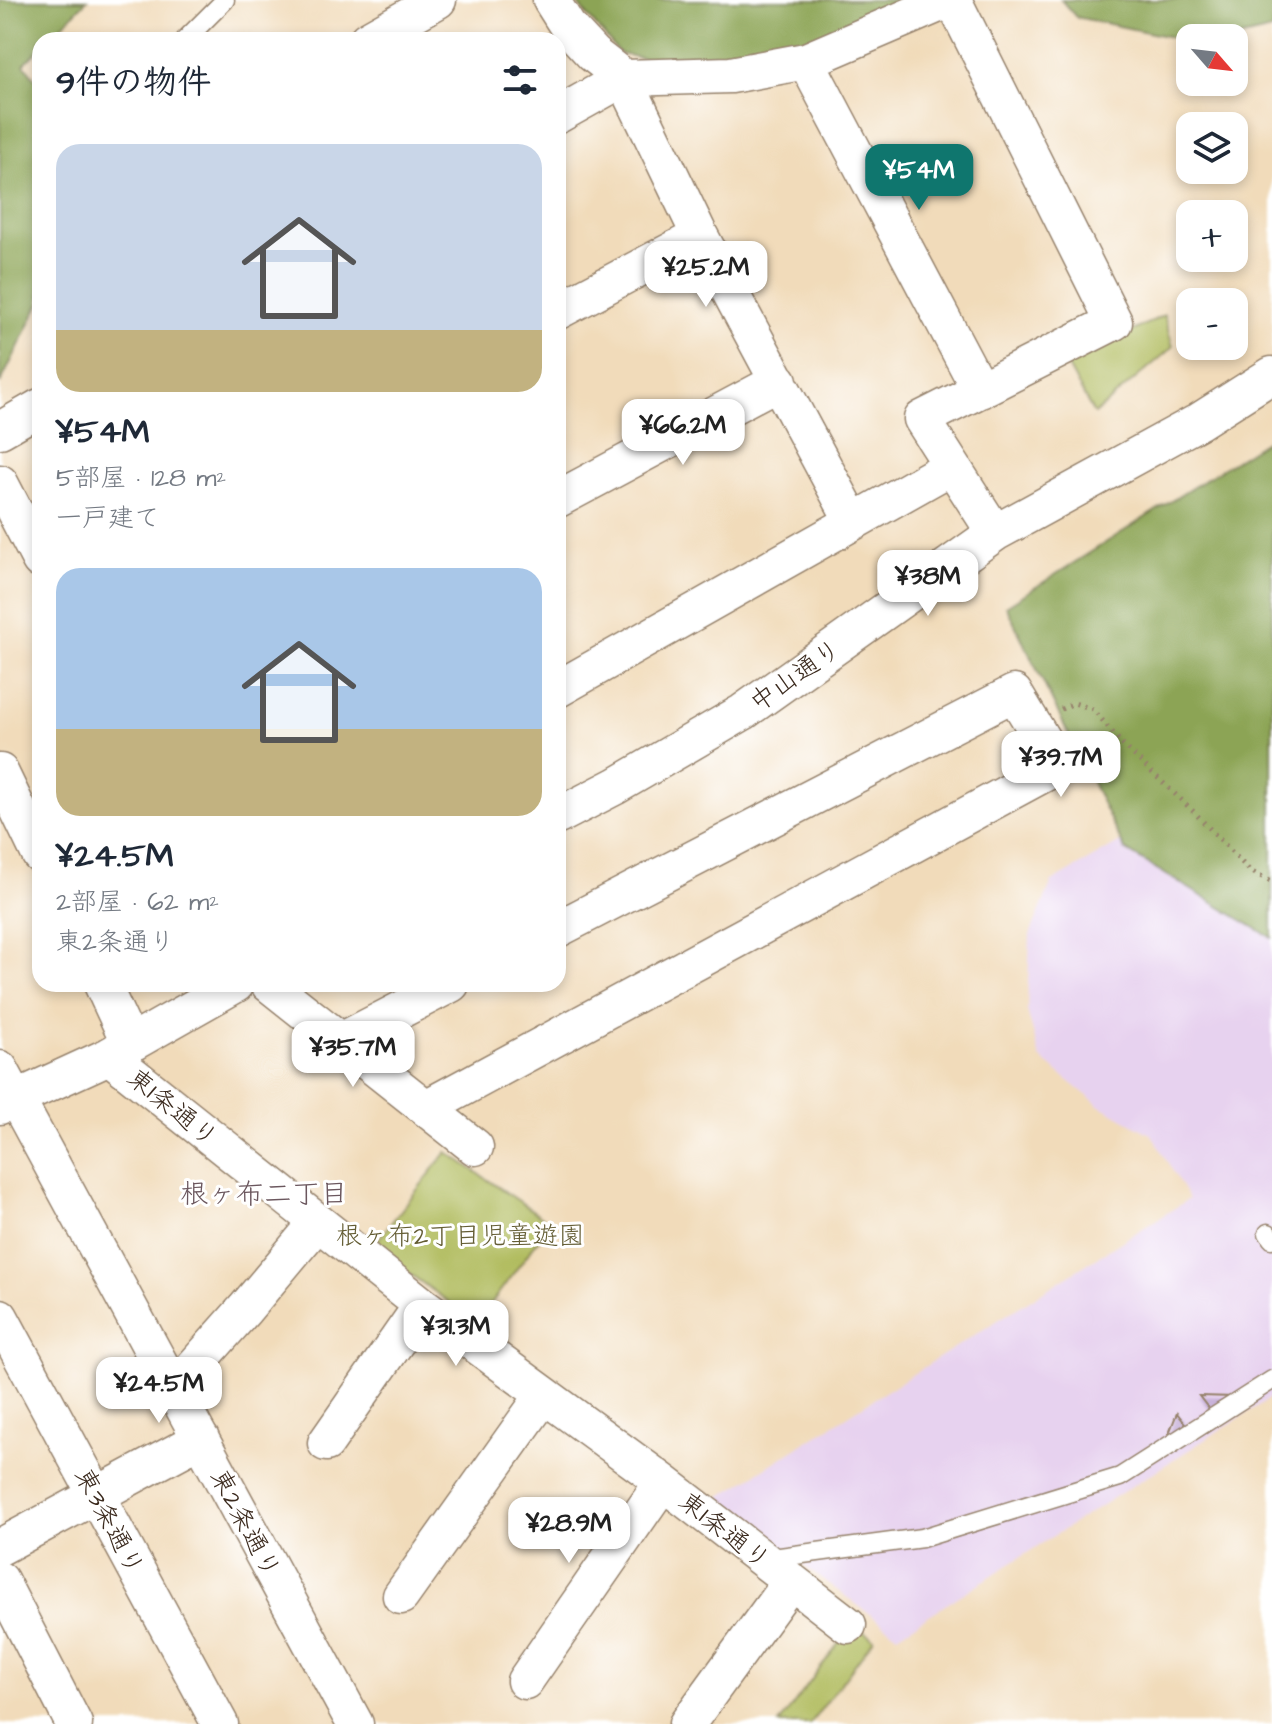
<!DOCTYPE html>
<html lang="ja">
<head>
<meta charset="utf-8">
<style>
  :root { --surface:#fff; --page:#f2f2f3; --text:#1f2937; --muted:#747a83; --accent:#0f766e }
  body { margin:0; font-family:"Architects Daughter","Klee One",sans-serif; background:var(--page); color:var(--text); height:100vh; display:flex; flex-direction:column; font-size:30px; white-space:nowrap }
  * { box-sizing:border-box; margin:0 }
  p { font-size:26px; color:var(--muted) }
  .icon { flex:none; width:44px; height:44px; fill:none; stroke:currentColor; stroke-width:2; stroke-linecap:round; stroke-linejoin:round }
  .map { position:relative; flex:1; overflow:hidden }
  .side { position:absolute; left:32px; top:32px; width:534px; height:960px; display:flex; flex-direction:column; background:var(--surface); border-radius:24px; box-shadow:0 4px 12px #0003 }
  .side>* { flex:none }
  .needle { width:52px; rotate:118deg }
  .fabs { position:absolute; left:1176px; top:24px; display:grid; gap:16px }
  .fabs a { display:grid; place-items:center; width:72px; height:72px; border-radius:16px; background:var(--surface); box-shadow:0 4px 12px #0003; font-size:40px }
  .price { position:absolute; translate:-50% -68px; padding:0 18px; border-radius:16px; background:#fff; color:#222; font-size:26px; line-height:52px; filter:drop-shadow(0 2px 4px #0008) }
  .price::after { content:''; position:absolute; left:50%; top:48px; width:24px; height:18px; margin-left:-12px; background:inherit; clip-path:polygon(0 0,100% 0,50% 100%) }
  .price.on { background:var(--accent); color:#fff }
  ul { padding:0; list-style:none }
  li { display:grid; align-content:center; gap:16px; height:424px; padding:0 24px }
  li span { display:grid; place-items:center; height:248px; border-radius:24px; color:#555 }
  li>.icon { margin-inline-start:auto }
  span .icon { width:144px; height:144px; fill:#fffc; stroke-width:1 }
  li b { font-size:34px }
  h2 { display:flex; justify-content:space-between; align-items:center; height:96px; padding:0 24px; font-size:34px }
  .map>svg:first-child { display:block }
  .built { fill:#e7d2ef }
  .green { fill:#b1bc5e; stroke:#76733e; stroke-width:2 }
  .forest { fill:#8ca455; stroke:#64673a; stroke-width:2 }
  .building { fill:#c3aad6 }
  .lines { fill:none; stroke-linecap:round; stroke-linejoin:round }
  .lane-casing { stroke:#96826c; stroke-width:21 }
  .street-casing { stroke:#96826c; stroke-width:39 }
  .path { stroke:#96826c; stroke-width:5; stroke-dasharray:2 6; stroke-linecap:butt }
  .lane { stroke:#fff; stroke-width:18 }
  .street { stroke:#fff; stroke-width:36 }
  .labels { text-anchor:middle; stroke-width:6; stroke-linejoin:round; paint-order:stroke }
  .street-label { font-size:26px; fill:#3b2a1e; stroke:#fff }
  .park-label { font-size:26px; fill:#645d34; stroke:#fff }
  .neighbourhood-label { font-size:28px; fill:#6b575e; stroke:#fff }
</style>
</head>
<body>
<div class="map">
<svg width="1272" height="1724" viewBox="0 0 1272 1724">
  <rect width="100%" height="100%" fill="#fff"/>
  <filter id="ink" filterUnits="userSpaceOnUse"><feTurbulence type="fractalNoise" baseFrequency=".0125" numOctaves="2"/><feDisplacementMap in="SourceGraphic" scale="16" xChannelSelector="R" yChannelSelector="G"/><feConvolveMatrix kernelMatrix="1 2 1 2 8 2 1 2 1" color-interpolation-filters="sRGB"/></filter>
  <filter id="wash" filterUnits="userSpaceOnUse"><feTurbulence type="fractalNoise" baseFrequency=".006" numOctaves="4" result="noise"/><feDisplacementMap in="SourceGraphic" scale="32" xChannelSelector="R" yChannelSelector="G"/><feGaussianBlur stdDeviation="1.8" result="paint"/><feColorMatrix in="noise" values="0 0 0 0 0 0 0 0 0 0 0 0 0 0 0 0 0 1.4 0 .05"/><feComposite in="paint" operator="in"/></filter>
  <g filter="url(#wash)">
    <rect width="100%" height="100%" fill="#f1dbba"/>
    <!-- built -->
    <path class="built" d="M1151,824L1272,924V1397L898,1635L715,1500L1189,1199L1152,1135L1099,1105L1040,1058L1027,1010L1030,935L1052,882Z"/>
    <!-- green -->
    <path class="green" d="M1164,315L1173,347L1094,414L1067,365Z
      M447,1152L551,1223L477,1322L372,1247Z
      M853,1624L874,1639L810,1724H779Z"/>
    <!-- forest -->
    <path class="forest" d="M0,0H87L48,40H40V48L24,64L40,85V303L0,384Z
      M574,0H922L871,23L777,50L688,66L620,54Z
      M1061,0H1272V30L1234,39L1190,38V41L1076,17Z
      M1272,437V938L1125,850L1006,606Z"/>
    <g id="blocks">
      <!-- building -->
      <path class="building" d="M1199,1396L1234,1397L1212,1413Z
        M1177,1413L1188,1427L1165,1444Z"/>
    </g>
  </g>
  <g filter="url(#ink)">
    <use href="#blocks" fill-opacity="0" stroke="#96826c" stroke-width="2"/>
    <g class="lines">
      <defs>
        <path id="lane" d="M185,40L225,0
          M1268,1233L1272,1239
          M765,1559L922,1538L1120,1477L1272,1380"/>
        <path id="street" d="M551,0L568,27L593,54L624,78L731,75L806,61L948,0
          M953,0L1114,322L922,419L995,533
          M367,40L438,0
          M806,61L980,390
          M558,115L624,78L700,236L853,521
          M558,311L700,236
          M0,430L40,407
          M0,483L40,560
          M558,499L779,381
          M558,689L952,466
          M0,772L40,855
          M558,816L616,786L743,712L995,533L1198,422L1272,375
          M102,984L130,1044
          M269,984L475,1147
          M341,1041L451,984
          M109,1056L422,1305L663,1482L848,1625
          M0,1069L355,1724
          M0,1106L109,1056L236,984
          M426,1108L1058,766L1014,693L558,929
          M0,1317L220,1724
          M174,1389L245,1309L317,1223
          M326,1443L422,1305
          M0,1547L201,1439
          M0,1580L74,1724
          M401,1596L544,1395
          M525,1681L663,1482
          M687,1724L791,1581"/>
      </defs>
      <!-- lane casing -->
      <use href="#lane" class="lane-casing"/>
      <!-- street casing -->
      <use href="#street" class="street-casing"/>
      <!-- path -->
      <path class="path" d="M1061,709L1074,703L1093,709L1123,745L1194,812L1250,871L1272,882"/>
      <!-- lane -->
      <use href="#lane" class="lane"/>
      <!-- street -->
      <use href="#street" class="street"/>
    </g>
  </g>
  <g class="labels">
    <!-- street labels -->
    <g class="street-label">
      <text transform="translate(795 675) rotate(-35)" y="9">中山通り</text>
      <text transform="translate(173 1107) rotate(39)" y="9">東1条通り</text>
      <text transform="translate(110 1521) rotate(62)" y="9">東3条通り</text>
      <text transform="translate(246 1523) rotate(62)" y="9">東2条通り</text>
      <text transform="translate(725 1530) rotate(38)" y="9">東1条通り</text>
    </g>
    <!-- park labels -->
    <g class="park-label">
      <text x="460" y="1244">根ヶ布2丁目児童遊園</text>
    </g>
    <!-- neighbourhood labels -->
    <g class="neighbourhood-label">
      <text x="264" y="1203">根ヶ布二丁目</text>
    </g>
  </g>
</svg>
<div class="fabs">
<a><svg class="needle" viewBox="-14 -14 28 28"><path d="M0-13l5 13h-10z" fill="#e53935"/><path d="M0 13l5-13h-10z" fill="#747a83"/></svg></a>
<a><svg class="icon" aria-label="layers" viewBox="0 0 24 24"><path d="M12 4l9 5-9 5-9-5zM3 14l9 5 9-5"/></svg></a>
<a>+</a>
<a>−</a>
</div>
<b class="price on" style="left:919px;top:212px">¥54M</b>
<b class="price" style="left:706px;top:309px">¥25.2M</b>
<b class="price" style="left:683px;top:467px">¥66.2M</b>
<b class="price" style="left:928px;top:618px">¥38M</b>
<b class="price" style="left:1061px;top:799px">¥39.7M</b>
<b class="price" style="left:353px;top:1089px">¥35.7M</b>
<b class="price" style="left:456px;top:1368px">¥31.3M</b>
<b class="price" style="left:159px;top:1425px">¥24.5M</b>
<b class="price" style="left:569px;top:1565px">¥28.9M</b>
<section class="side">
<h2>9件の物件<svg class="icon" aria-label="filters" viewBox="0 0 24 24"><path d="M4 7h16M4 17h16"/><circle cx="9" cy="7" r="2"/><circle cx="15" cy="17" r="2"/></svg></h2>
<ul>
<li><span style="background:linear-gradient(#c9d6e8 75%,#c2b280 0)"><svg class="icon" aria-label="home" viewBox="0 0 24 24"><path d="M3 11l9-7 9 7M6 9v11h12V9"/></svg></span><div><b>¥54M</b><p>5部屋 · 128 m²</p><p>一戸建て</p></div></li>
<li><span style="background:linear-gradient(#a9c7e8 65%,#c2b280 0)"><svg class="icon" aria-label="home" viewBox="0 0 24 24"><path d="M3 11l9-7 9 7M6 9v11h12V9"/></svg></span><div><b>¥24.5M</b><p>2部屋 · 62 m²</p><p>東2条通り</p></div></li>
</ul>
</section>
</div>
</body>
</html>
